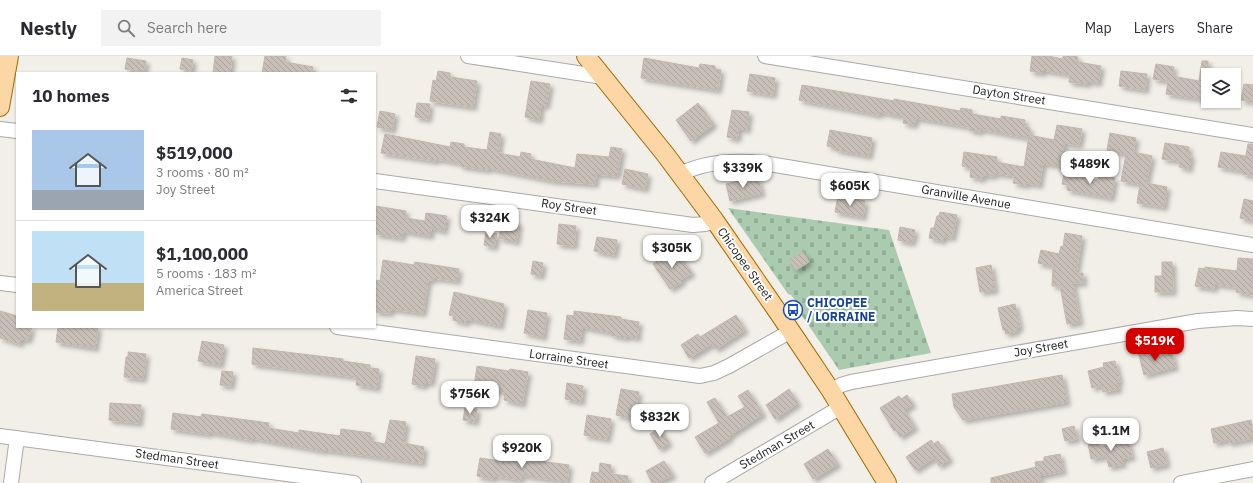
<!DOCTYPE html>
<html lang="en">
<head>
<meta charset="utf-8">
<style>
  :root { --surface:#fff; --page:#f2f2f3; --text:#2b2b33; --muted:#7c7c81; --line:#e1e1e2; --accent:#d40000 }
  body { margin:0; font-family:"IBM Plex Sans",sans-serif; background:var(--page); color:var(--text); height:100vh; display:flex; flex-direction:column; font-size:15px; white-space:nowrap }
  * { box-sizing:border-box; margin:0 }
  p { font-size:13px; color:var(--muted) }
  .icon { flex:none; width:22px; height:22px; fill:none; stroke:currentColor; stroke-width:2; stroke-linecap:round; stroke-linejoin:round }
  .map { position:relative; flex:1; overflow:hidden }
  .details { position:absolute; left:16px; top:16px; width:360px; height:256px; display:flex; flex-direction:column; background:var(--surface); border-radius:0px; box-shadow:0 1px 3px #0004 }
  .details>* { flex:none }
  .tools { position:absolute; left:1201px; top:12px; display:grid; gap:8px }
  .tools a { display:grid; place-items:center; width:40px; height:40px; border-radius:0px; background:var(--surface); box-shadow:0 1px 3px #0004; font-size:20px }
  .price { position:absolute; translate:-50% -34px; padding:0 9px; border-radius:8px; background:#fff; color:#222; font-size:13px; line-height:26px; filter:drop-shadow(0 1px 2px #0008) }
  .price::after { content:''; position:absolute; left:50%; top:24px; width:12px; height:9px; margin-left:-6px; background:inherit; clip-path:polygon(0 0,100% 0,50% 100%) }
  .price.on { background:var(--accent); color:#fff }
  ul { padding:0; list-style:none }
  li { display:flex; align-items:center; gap:12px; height:100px; padding:0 16px }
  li+li { border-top:1px solid var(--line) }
  li span { display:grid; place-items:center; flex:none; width:112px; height:80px; border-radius:0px; color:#555 }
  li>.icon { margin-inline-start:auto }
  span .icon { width:48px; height:48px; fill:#fffc; stroke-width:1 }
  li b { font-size:17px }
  h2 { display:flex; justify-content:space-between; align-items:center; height:48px; padding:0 16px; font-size:17px }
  header { display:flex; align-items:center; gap:24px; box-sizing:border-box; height:56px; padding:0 20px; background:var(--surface); border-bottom:1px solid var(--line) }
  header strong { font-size:19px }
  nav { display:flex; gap:22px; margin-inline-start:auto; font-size:14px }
  .search { width:280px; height:36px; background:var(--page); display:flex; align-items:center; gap:10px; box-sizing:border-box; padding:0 14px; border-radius:0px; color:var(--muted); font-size:15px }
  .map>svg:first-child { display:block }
  .cemetery { fill:url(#cemetery-stones) }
  .building { fill:url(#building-back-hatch); stroke:#c4b6ab; filter:url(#shadow) }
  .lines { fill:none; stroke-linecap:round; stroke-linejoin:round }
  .minor-casing { stroke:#a9a9a9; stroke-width:16 }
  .major-casing { stroke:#a06b00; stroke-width:20 }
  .minor { stroke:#fff; stroke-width:14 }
  .major { stroke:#fcd6a4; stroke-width:18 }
  .labels { text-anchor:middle; stroke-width:4; stroke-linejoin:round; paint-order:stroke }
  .street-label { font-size:12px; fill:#222; stroke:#fff }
  .transit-label { font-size:12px; font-weight:bold; fill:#164399; stroke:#fff; text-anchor:start }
</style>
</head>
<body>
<header>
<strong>Nestly</strong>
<div class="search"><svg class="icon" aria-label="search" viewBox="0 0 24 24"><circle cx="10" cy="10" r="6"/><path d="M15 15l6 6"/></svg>Search here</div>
<nav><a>Map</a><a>Layers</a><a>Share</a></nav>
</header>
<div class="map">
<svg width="1253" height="427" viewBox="0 0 1253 427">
  <defs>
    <pattern id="cemetery-stones" width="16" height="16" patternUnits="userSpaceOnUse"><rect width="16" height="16" fill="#aacbaf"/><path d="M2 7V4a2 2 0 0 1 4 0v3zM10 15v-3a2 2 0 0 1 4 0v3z" fill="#92ae96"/></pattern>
    <pattern id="building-back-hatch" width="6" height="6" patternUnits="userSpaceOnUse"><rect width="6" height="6" fill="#c7bfb8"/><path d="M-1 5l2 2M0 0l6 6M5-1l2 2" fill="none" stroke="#aba49e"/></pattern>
    <filter id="shadow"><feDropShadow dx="3.5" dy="3.5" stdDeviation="2" flood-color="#0004"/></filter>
  </defs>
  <rect width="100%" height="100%" fill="#f2efe9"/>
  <!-- cemetery -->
  <path class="cemetery" d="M728,152L889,174L931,297L839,314L794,248L795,244L791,239L788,238Z"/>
  <!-- building -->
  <path class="building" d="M215,0H232L230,17H213Z
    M265,0H286L285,6L313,11L312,17H262Z
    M1032,0H1048L1063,3V0H1074L1078,1L1077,6L1101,10L1098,27L1088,25L1087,28L1069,26L1070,19L1043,14L1042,17L1030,15Z
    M127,2L146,5L144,16L125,13Z
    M182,2L193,4L191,15L180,13Z
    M644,2L699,12L700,8L715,10V13L721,14L718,34L641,22Z
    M1202,5H1208V44L1166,38L1168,25L1153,23L1156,8L1174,11L1172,20L1199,25Z
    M438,15L450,17V21L477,25L473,51L430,45L433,24L436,25Z
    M1121,15L1147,18L1145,34L1119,30Z
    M750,18L775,22L773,39L747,35Z
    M531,25L550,28L546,50L541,49L539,64L525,61Z
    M1244,28L1253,29V46L1241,44Z
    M802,29L894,45V43L960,55L961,52L972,54V58L1001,63V60L1025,64L1024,71L1030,72L1028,82L980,73V76L969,74V71L916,62L914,69L903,67L904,61L880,56L879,59L799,44Z
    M417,47L430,48L428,63L415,61Z
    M698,47L714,68L691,85L676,64Z
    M732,54L749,56L747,74L739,72L737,83L727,81Z
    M380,55L395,58L392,74L377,71Z
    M1057,69L1082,73L1079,89L1064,87L1060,110L1043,107L1039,129L1027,127L1026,129L1013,127L1015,120L994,117V120L983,119L982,123L970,121L971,112L962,110L964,96L997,101L996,106L1024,111L1029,79L1054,84Z
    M830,74L872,82L869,100L836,94V92L827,90Z
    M490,76L501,78L498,97L520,101L521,96L531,98L530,103L575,112L577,98L609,101L611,91L622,93L617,120L596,118L595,128L554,125L488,112V114L460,110V107L436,103V105L381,97L385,78L450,91L451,86L464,88V91L487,94Z
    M1110,77L1136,82L1133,96L1152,100L1146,127L1167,131L1164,151L1137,147L1140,128L1121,125L1126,98L1107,94Z
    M1165,87L1189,91L1188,98L1191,99L1189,113L1179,111L1180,105L1162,103Z
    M1248,88H1253V120L1242,118L1243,115L1218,111L1221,96L1245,100V104Z
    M625,113L648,118L645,133L622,128Z
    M1064,118L1098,124L1099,119L1115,122L1111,142L1067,134L1068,129L1062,128Z
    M750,122L751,125L758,123L762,137L730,145L726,128Z
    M838,140L865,145L863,161L835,156Z
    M1244,143L1253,145V165L1240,162Z
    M375,150L406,155L405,162L425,165L426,157L447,160L444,175L431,172L430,180L403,175L402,182L375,178Z
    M940,156L957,159L952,182L944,180L943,185L929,182L931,172H934L937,160H939Z
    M502,163L519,167L516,186L499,182Z
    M559,168L576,170L574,190L557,188Z
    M900,171L915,174L912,187L898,184Z
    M486,176L497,178L494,191L484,189Z
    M1065,177L1082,180L1076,217H1083V227H1073L1080,266L1067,268L1060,230H1052L1053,210L1038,207L1041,194L1059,198L1061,190L1063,191Z
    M597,181L617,184L614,199L594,195Z
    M673,194L675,196L676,195L692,217L680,224L682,226L670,233L653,208Z
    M803,196L809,206L796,214L789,204Z
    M1238,202L1253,203V239L1236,236L1237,231L1214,228V233L1195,230L1199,212L1204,213L1205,211L1237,215Z
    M383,204L414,209L415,206L459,213L457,225L433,222V224H428L423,257L391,253L390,257L375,256V224L380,225Z
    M533,205L543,207L541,220L531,218Z
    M1162,206H1172L1173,236H1155V220H1162Z
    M991,209L995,234L980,236L976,212Z
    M454,236L504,248L500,270L467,263L466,267L453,264L454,260L449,259Z
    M1015,248L1020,271L1016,272L1017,275L1006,278L1005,274H1003L998,252Z
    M528,254L547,257L543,281L524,277Z
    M0,255L17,260V271H32L28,284L21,283L20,288L0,282Z
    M574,255L621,261V263L639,266L637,282L627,280L626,282L611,279L612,277L582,271L580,285L564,283L567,259L574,260Z
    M736,259L745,274L716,293L712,288L689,302L681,289L698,278L700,281Z
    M58,271H98L95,292L56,286Z
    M202,285L224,289L220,309L198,305Z
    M253,292L343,303V305L370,309V312L379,313L377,332L356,329L357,321L252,308Z
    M1152,292L1154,300L1172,297L1175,311L1144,319L1138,295Z
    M128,296L146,298L143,323L124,321L126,301H128Z
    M416,300L435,303L431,327L425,326L424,330L412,328Z
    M1115,305L1120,326H1117L1119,333L1103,336L1102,329L1092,332L1088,315L1104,311L1103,307Z
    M477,310L509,315L510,313L528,316L522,348L504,344L505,336L474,331Z
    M222,315L233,316L231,330L220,329Z
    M1062,319L1067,346L963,364L954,351L952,338Z
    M567,327L583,330L581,346L565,343Z
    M621,333L639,336L635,354H633L631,362L616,359Z
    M789,333L798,347L775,363L766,349Z
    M748,334L763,358L729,380L730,382L705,397L695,381L719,367L707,346L715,342L727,361L745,351L738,340Z
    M907,339L913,348L904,354L915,371L900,381L896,374L894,375L880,352L899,340L901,343Z
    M110,347L141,349L139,367L109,364Z
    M465,352L477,353L475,366L463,364Z
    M173,357L201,361L202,358L269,367L268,372L299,377V374L340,380L341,373L371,377L370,385L385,388L390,364L406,366L403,387L424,391L422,407L324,394L323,395L252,382V384L209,376V378L171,373Z
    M587,359L611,363L607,383L584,379Z
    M1251,364L1253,382L1229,387L1228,384L1214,387L1211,373Z
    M1074,370L1077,383L1065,385L1062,373Z
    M660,372L669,387L659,393L650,378Z
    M931,384L934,388L938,385L950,403L939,410L934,402L915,414L906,401Z
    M1098,385L1099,391L1128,385L1132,401L1122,403L1123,408L1109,411L1106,400L1091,403L1088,387Z
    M1163,392L1167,408L1151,412L1147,396Z
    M828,393L838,408L813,423L804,408Z
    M512,395L524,396L523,403L569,409L567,426L521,419V424L494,420L493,423L477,420L480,402L507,406L508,396H511Z
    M1060,398L1063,415L1039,420L1041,427H991V422L1036,411L1035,406L1044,405V401Z
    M664,405L673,419L657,427H652L646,415Z
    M600,407L611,409L610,418L628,420L627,427H590L592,416L599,417Z"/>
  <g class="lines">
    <defs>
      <path id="minor" d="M468,0L603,21
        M765,0L1253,79
        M0,73L17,75
        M680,118C706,105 735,104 763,107L1253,189
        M375,125L693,169L705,168L715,165
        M0,227L17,229
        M337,271L700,320L714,317L729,310L791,275
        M831,335L841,329L851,326L1198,265L1237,262L1253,263
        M0,380L354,427
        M11,427L17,382
        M712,427L841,351
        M1181,427L1253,413"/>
      <path id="major" d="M586,0L665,98L715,165L780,259L831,335L887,427
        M0,51L9,0"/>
    </defs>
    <!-- minor casing -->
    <use href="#minor" class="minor-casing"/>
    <!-- major casing -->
    <use href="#major" class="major-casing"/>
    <!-- minor -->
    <use href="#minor" class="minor"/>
    <!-- major -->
    <use href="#major" class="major"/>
  </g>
  <!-- icons -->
  <defs>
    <symbol id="bus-ring" viewBox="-11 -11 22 22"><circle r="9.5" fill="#fff" stroke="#1a4fb4" stroke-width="1.5"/><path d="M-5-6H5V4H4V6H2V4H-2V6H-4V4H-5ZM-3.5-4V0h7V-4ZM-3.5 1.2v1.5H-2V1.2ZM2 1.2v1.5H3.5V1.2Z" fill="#1a4fb4"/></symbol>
  </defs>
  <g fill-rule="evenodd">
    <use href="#bus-ring" x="782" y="243" width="22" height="22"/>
  </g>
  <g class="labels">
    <!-- street labels -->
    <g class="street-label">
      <text transform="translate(1009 39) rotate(9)" y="4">Dayton Street</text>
      <text transform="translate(966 141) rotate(10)" y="4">Granville Avenue</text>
      <text transform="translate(569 151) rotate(8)" y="4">Roy Street</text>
      <text transform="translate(745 208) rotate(55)" y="4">Chicopee Street</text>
      <text transform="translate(1041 292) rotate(-10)" y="4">Joy Street</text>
      <text transform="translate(569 303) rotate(8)" y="4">Lorraine Street</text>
      <text transform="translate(777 389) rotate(-30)" y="4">Stedman Street</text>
      <text transform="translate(177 403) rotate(8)" y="4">Stedman Street</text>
    </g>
    <!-- transit labels -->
    <g class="transit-label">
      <text x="807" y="251">CHICOPEE<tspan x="807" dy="14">/ LORRAINE</tspan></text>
    </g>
  </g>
</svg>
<div class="tools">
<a><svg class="icon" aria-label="layers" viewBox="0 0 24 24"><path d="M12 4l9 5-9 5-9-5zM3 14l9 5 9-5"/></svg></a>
</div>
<b class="price" style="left:1090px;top:129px">$489K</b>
<b class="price" style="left:743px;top:133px">$339K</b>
<b class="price" style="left:850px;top:151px">$605K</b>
<b class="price" style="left:490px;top:183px">$324K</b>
<b class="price" style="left:672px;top:213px">$305K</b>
<b class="price on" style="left:1155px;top:306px">$519K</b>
<b class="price" style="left:470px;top:359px">$756K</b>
<b class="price" style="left:660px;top:382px">$832K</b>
<b class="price" style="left:1111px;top:396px">$1.1M</b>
<b class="price" style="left:522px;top:413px">$920K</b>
<section class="details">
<h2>10 homes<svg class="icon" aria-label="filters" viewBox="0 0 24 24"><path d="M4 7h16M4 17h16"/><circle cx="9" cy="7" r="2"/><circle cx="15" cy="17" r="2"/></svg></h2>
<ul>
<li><span style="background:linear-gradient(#a9c7e8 75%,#9aa5b1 0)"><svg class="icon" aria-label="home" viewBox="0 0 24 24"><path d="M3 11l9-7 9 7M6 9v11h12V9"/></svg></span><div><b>$519,000</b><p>3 rooms · 80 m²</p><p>Joy Street</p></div></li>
<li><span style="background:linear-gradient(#bfe0f5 65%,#c2b280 0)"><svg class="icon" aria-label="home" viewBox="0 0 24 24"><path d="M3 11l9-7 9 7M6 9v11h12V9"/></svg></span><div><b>$1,100,000</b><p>5 rooms · 183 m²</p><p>America Street</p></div></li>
</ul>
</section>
</div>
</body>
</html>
